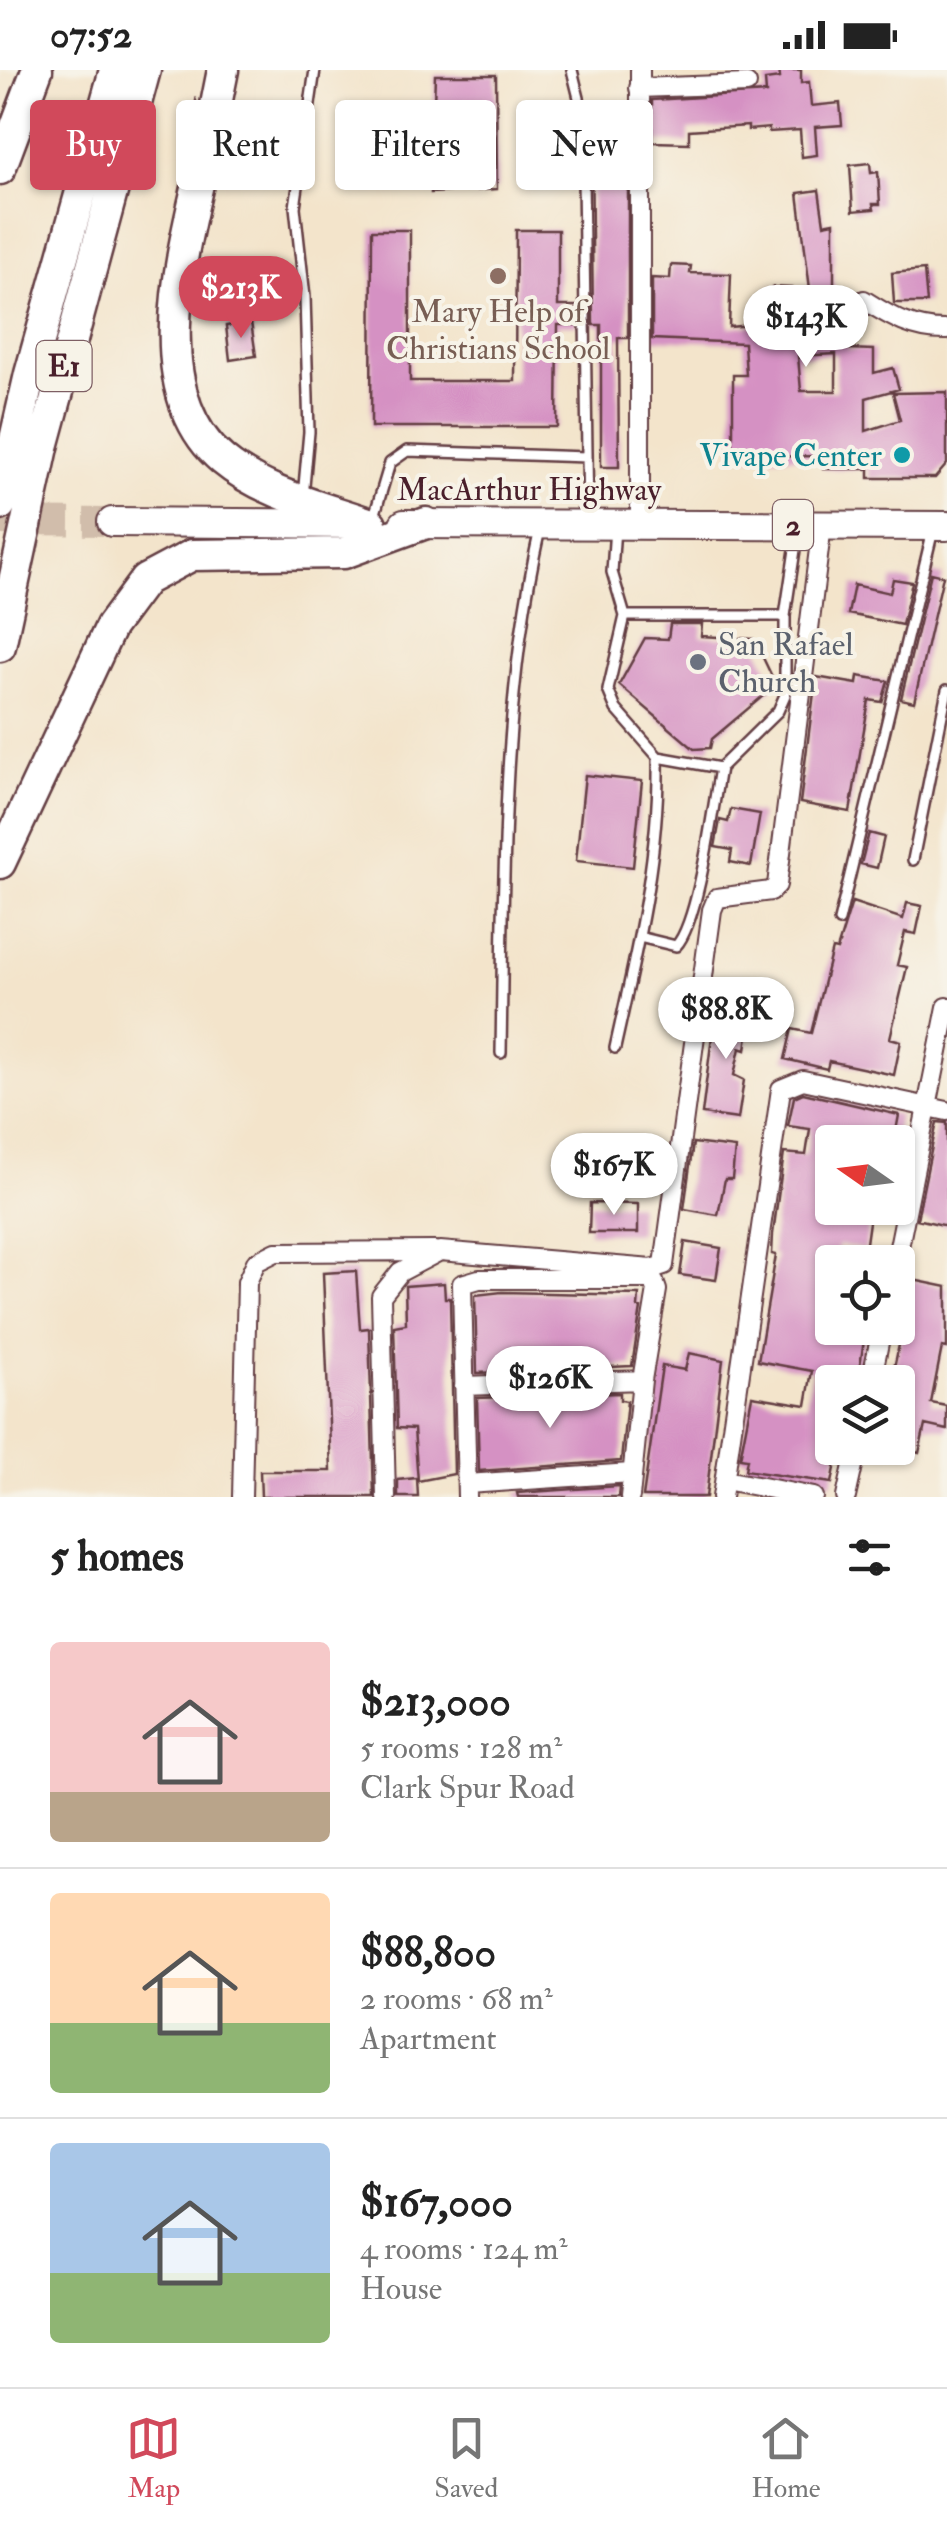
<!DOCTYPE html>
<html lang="en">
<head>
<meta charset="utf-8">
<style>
  :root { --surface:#fff; --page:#f6f6f6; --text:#222; --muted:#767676; --line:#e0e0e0; --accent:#d1495b }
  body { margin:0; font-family:"IM FELL Double Pica",serif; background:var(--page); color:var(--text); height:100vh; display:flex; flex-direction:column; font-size:38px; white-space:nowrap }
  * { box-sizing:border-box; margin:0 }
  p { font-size:32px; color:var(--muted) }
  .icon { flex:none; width:55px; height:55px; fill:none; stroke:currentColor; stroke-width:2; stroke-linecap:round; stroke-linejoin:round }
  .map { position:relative; height:1427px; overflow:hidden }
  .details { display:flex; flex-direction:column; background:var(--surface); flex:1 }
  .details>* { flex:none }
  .top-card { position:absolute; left:30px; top:30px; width:888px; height:90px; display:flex; gap:20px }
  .needle { width:65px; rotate:284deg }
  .tools { position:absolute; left:815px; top:1055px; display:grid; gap:20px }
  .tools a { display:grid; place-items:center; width:100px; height:100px; border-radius:10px; background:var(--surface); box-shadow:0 2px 8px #0004; font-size:50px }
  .price { position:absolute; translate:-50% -85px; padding:0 22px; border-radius:35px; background:#fff; color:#222; font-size:32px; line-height:65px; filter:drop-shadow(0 2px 5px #0008) }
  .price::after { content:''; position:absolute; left:50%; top:60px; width:30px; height:22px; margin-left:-15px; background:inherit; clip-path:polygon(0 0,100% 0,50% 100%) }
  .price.on { background:var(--accent); color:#fff }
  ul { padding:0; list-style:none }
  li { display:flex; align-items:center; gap:30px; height:250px; padding:0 50px }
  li+li { border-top:2px solid var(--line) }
  li span { display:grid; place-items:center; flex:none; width:280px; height:200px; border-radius:10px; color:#555 }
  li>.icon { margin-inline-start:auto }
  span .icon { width:120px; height:120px; fill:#fffc; stroke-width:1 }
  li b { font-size:42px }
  h2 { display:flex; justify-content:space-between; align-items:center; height:120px; padding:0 50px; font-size:42px }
  .tag { padding:0 35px; border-radius:10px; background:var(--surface); box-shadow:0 2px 8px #0004; font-size:35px; line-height:90px }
  .tag.on { background:var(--accent); color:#fff }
  .status { display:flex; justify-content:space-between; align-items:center; height:70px; padding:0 50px; background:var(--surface); direction:ltr }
  .status svg { height:28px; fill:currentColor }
  .menu { display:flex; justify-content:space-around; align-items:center; height:140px; border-top:2px solid var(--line); background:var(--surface); font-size:28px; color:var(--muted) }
  .menu a { display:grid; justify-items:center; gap:5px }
  .menu .on { color:var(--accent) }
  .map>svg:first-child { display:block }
  .building { fill:#d591c3; fill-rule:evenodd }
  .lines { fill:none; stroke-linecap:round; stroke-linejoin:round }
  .trunk-tunnel { stroke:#d1bdab; stroke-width:28; stroke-dasharray:28 14; stroke-linecap:butt }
  .motorway-tunnel { stroke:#d1bdab; stroke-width:30; stroke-dasharray:30 15; stroke-linecap:butt }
  .service-casing { stroke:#633d43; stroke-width:14 }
  .minor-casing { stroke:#633d43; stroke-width:22 }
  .trunk-casing { stroke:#633d43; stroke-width:32 }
  .motorway-casing { stroke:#633d43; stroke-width:35 }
  .service { stroke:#fff; stroke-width:9 }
  .minor { stroke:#fff; stroke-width:18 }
  .trunk { stroke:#fff; stroke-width:28 }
  .motorway { stroke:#fff; stroke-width:30 }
  .education-dot { fill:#8d6e63; stroke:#f7f3e8; stroke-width:4 }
  .culture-dot { fill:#0f9aa8; stroke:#f7f3e8; stroke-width:4 }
  .worship-dot { fill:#6b7280; stroke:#f7f3e8; stroke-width:4 }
  .labels { text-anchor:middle; stroke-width:8; stroke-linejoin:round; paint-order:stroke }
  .shield { fill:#f7f3e8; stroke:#7e5f64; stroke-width:2.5 }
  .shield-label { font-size:30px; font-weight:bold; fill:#4a1f2b }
  .education-label { font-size:32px; fill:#785e54; stroke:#f7f3e8 }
  .culture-label { font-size:32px; fill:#0d838f; stroke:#f7f3e8; text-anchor:end }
  .street-label { font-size:32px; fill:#4a1f2b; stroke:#f7f3e8 }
  .worship-label { font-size:32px; fill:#5b616d; stroke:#f7f3e8; text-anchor:start }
</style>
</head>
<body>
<div class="status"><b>07:52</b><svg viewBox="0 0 49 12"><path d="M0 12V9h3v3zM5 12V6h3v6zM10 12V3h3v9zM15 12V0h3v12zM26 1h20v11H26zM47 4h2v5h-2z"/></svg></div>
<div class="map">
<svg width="947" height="1427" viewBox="0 0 947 1427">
  <rect width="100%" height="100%" fill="#f7f3e8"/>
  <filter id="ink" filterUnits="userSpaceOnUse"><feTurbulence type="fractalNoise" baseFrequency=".01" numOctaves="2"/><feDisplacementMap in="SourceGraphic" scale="20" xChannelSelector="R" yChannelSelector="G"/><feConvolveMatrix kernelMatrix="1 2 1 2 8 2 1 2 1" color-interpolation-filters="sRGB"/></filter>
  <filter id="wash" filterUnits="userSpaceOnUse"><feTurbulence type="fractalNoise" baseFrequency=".0048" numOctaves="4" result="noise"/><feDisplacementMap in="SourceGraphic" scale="40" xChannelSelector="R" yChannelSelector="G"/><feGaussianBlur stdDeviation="2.25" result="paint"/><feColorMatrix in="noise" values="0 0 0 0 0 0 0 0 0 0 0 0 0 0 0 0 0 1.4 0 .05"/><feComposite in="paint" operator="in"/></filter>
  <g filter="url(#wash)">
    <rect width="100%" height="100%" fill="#f3e4cb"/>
    <g id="blocks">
      <!-- building -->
      <path class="building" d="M779,0H801V13L809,12L811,36L840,33L842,55L815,57L817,85L802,87L800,60L769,62V58L748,60V56L689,60V73L652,72V30L766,23L765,10L780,8Z
        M435,5H496L497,119L431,123Z
        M196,31L203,48L213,53L223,52L238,39L231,80L225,79L220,62L210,57L194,62L189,70Z
        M601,41H628V268H618L619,397H601V255H593L591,71H601Z
        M870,93L871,103L878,102L880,134H873L874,139L853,141L850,95Z
        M819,120L824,154L834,152V236H846L848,279L874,280V303L893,298L899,319L866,328V361L900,350L893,323L947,322V394L935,408H869V399H823V386L733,387V305H746L744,273L652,269V208L670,209L671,195L691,196L690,203L731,204L729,257L770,253L772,217L810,219L798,123ZM836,284V321H801L798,286Z
        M372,160H410V311H515L516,160H558V236H577V255H558L557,357H371Z
        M924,200L927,233H894L892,203Z
        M251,252L256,286L230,290L226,256Z
        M931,503L943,506L914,632L901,629Z
        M893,509L912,512L902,555L848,544L854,515L890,523Z
        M670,554H702L701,566L754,569L776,615L712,669L710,678L694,679L619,615L645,568L668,569Z
        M858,606L888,611L882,632L869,630L850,742L800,733L816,607L857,614Z
        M585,705L642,711L633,797L576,791Z
        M731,739L760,744L751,796L730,792L732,780L715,777L720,750L728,752Z
        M869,763L884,767L877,798L861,794Z
        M852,832L903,849L907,833L922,836L916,864L905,862L897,895L907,897L890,968L901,971L894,1005L829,991L827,999L785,989L792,959L811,963L832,879L837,880Z
        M716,935L751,940L746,980L740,978L734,1005L744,1010L738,1049L702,1044Z
        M803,1023L899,1045L894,1072L832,1068V1138H871L865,1180L839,1175L832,1192V1258H866L858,1308L832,1312V1378H839L832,1413L745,1400L747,1389L740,1388L752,1326L806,1335L812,1301L758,1291L776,1185L772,1184L773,1164L784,1083L806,1085L810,1059L788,1056L794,1027Z
        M937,1052L947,1053V1156L917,1149Z
        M693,1073L735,1078L732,1109H725L718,1145L684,1139Z
        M590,1133L638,1134V1163H589Z
        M685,1172L721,1178L716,1210L680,1205Z
        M356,1201L360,1259L369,1258L374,1427H261L260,1401H331L323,1203Z
        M913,1210L947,1217V1278L942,1277L931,1333L947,1336V1360L925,1355L919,1383L898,1378V1312H891Z
        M444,1213L445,1228H450L454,1404L418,1411L414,1359L397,1358L394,1256L406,1254L405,1216Z
        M502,1222L639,1225L638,1237L641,1238L632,1296L477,1303L475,1225Z
        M689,1283L723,1290L706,1427H643L662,1296L685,1300Z
        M620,1323V1330L627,1331L621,1391L479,1401L477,1328Z
        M417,1408L418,1427H398V1410Z
        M619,1416L618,1427H518L517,1423Z"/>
    </g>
  </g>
  <g filter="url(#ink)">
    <use href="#blocks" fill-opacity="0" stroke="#633d43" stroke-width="2.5"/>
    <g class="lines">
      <!-- trunk-tunnel -->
      <path class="trunk-tunnel" d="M0,451L112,452"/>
      <!-- motorway-tunnel -->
      <path class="motorway-tunnel" d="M207,75L216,35"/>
      <defs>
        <path id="service" d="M572,0L582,40L588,451
          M303,427L309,362L305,227L295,137L315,0
          M373,450L390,393L407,381L587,387
          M615,457L612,502L625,546L608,620L616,639L658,687L720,698L778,641L785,625V546L798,460
          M625,546H785
          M913,790L947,620
          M839,851L933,460
          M639,867L676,876C699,852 713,736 720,698
          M615,978C636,883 660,785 658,687
          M501,983C504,807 501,631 540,459"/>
        <path id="minor" d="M639,18L747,14
          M864,230C891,247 914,261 947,260
          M640,454V0
          M896,1192L947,937
          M871,1312L882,1258
          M464,1316L642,1310
          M725,1410L814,1427
          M467,1414L631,1403
          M242,1427L247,1212L256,1192L276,1182L435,1181
          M386,1427L381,1226L400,1202L440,1181L652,1199L664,1195L712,840L717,828L771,821L777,815L822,455
          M467,1427L462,1214L479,1209H653L657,1220L642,1310L630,1427
          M722,1427L781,1019L803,1010L947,1041
          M846,1427L857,1378"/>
        <path id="trunk" d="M112,452L361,454
          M404,454L947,456"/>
        <path id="motorway" d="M216,35L223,0
          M207,75C187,167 138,319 223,390C264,424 323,437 371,454
          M0,99L37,0
          M0,435L30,304L115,0
          M0,576L43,377L145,0
          M0,793L111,556L145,510L192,485L344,483L426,453"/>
      </defs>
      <!-- service casing -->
      <use href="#service" class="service-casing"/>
      <!-- minor casing -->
      <use href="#minor" class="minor-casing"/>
      <!-- trunk casing -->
      <use href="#trunk" class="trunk-casing"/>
      <!-- motorway casing -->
      <use href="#motorway" class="motorway-casing"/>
      <!-- service -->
      <use href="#service" class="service"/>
      <!-- minor -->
      <use href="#minor" class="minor"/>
      <!-- trunk -->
      <use href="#trunk" class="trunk"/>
      <!-- motorway -->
      <use href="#motorway" class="motorway"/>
    </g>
  </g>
  <!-- markers -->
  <circle class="education-dot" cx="498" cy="206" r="10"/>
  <circle class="culture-dot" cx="902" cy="385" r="10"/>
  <circle class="worship-dot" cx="698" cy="592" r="10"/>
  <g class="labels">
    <!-- shield labels -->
    <g class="shield">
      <rect x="36.5" y="271" width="55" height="50" rx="8"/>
      <rect x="773" y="430" width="40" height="50" rx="8"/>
    </g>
    <g class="shield-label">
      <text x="64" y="306">E1</text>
      <text x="793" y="465">2</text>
    </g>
    <!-- education labels -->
    <g class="education-label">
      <text x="498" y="252">Mary Help of<tspan x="498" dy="37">Christians School</tspan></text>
    </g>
    <!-- culture labels -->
    <g class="culture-label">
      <text x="882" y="396">Vivape Center</text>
    </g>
    <!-- street labels -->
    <g class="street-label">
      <text x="529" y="430">MacArthur Highway</text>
    </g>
    <!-- worship labels -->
    <g class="worship-label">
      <text x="718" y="585">San Rafael<tspan x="718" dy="37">Church</tspan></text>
    </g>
  </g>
</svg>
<div class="tools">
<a><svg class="needle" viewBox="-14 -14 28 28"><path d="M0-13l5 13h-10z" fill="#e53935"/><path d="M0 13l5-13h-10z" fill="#767676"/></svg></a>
<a><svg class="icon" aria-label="locate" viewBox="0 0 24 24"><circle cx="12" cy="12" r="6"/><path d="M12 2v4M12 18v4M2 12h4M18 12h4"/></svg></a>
<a><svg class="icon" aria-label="layers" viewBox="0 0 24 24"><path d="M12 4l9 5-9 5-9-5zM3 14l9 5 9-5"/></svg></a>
</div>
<b class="price on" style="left:241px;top:271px">$213K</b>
<b class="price" style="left:806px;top:300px">$143K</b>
<b class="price" style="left:726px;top:992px">$88.8K</b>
<b class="price" style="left:614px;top:1148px">$167K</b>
<b class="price" style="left:550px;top:1361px">$126K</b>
<div class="top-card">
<a class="tag on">Buy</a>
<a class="tag">Rent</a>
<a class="tag">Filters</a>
<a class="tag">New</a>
</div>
</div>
<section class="details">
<h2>5 homes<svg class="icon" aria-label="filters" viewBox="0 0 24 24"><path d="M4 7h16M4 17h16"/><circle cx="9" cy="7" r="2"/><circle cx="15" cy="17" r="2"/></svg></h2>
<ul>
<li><span style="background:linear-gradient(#f6c9c9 75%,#b9a48a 0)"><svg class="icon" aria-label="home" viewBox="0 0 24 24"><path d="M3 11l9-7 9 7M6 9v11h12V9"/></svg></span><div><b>$213,000</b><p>5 rooms · 128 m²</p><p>Clark Spur Road</p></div></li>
<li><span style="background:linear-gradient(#ffd9b3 65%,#8fb573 0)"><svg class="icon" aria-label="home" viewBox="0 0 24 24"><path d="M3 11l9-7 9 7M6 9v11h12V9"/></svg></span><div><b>$88,800</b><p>2 rooms · 68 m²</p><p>Apartment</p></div></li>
<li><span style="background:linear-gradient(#a9c7e8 65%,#8fb573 0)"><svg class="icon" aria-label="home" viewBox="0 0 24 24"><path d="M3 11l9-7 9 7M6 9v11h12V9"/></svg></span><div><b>$167,000</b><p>4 rooms · 124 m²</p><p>House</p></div></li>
</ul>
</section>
<nav class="menu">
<a class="on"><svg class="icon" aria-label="map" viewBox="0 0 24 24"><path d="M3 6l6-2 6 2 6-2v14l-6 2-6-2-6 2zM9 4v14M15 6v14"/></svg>Map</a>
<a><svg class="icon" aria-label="saved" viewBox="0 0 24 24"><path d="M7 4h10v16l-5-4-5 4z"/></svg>Saved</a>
<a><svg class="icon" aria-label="home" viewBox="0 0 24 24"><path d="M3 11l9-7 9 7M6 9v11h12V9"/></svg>Home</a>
</nav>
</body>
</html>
